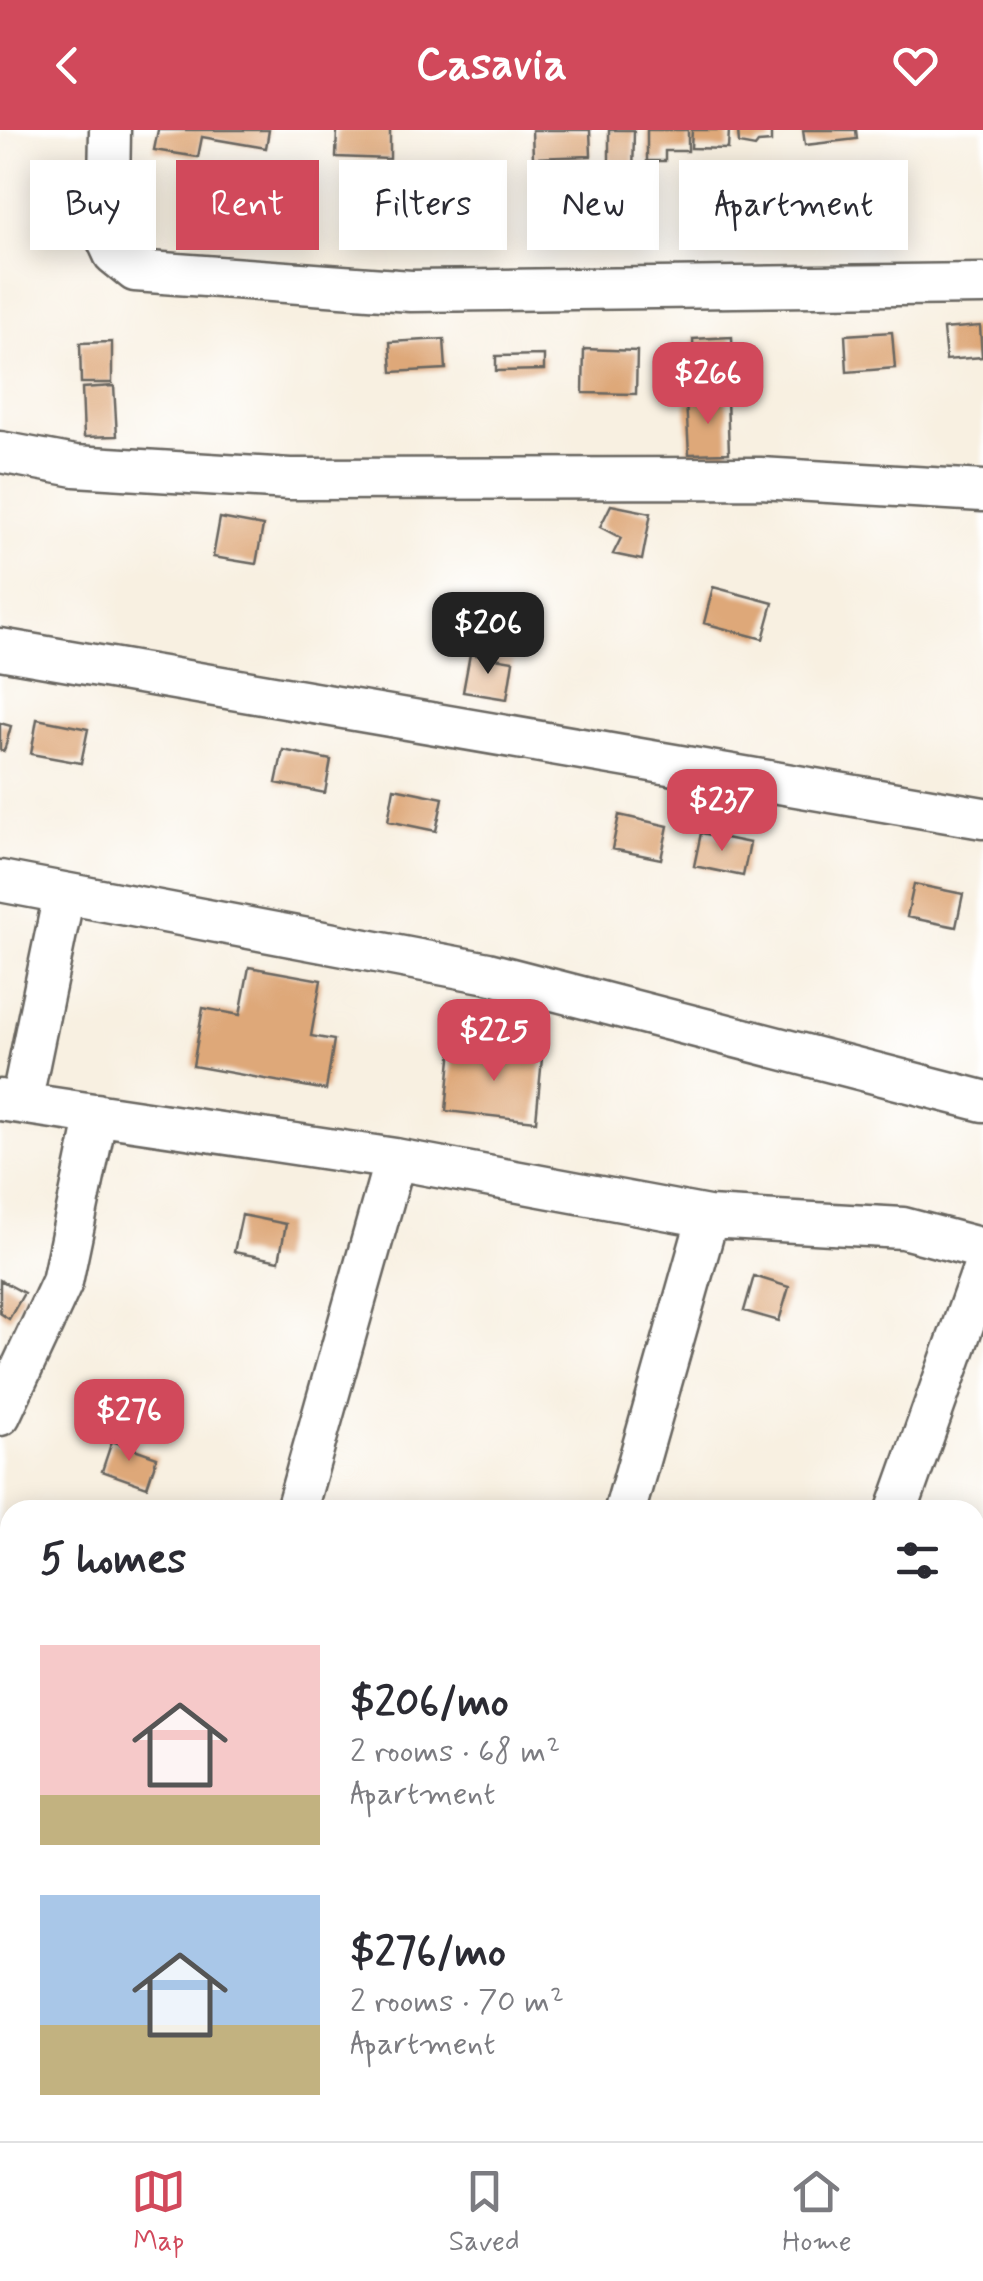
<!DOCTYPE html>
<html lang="en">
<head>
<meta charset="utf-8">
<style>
  :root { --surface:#fff; --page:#f7f7f7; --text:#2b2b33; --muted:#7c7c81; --line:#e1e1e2; --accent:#d1495b }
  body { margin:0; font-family:Mynerve,sans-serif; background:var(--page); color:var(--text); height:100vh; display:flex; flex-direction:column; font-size:38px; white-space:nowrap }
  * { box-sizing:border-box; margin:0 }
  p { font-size:32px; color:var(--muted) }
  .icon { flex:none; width:55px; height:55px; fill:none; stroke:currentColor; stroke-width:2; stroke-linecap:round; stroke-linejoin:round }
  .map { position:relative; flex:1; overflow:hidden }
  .side { position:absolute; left:0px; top:1370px; width:985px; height:642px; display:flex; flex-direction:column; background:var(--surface); border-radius:30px 30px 0 0; box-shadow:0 5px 25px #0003 }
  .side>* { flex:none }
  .guide { position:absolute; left:30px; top:30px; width:925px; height:90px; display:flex; gap:20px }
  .price { position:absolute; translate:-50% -85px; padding:0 22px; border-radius:20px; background:var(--accent); color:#fff; font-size:32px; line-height:65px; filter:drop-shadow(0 2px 5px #0008) }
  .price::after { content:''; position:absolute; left:50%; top:60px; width:30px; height:22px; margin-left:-15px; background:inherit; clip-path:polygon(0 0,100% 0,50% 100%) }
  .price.current { background:#222; color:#fff }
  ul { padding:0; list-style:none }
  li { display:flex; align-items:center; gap:30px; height:250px; padding:0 40px }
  li span { display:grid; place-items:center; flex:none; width:280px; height:200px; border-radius:0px; color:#555 }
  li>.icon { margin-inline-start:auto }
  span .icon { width:120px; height:120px; fill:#fffc; stroke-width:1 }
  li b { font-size:42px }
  h2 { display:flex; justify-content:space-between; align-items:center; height:120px; padding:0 40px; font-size:42px }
  .chip { padding:0 35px; border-radius:0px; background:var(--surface); box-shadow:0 5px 25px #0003; font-size:35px; line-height:90px }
  .chip.current { background:var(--accent); color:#fff }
  header { display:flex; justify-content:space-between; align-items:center; height:130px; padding:0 40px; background:var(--accent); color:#fff; font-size:45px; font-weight:700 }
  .tabs { display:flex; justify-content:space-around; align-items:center; height:140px; border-top:2px solid var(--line); background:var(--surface); font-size:28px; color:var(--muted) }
  .tabs a { display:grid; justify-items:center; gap:5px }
  .tabs .current { color:var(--accent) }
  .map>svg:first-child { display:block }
  .building { fill:#dea879 }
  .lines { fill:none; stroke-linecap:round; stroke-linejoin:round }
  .minor-casing { stroke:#696661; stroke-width:45 }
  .minor { stroke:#fff; stroke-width:40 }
</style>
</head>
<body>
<header><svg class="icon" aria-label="back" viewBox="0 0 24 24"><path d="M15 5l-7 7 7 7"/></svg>Casavia<svg class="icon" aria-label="heart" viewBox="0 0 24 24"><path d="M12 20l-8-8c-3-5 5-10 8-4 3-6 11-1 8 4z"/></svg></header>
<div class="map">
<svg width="983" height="2011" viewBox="0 0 983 2011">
  <rect width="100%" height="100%" fill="#fff"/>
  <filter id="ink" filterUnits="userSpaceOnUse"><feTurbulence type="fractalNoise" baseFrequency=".01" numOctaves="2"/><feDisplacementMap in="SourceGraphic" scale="20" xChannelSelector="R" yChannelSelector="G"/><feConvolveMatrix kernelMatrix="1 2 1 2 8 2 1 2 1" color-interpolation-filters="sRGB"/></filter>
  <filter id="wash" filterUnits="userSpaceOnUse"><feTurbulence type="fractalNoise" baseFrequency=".0048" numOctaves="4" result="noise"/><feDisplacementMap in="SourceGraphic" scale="40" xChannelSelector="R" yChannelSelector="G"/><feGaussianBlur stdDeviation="2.25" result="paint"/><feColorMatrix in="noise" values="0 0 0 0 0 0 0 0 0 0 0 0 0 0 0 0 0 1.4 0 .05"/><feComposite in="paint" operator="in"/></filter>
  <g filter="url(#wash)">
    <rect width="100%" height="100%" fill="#f8f0e1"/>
    <g id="blocks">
      <!-- building -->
      <path class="building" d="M158,0H269L266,18L202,7L198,27L154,20Z
        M337,0H390V29L336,27Z
        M532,0H590L591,26L533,28Z
        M609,0H634L633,49L609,48Z
        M647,0H688V21H665V31H647Z
        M692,0H729L728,19L691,18Z
        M738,0H771V12L758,13L755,17L739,14Z
        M803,0H856L857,9L805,15Z
        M980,196L982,227L946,230L943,199Z
        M892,202L895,238L847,242L845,205Z
        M732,207L733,235L694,236L693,209Z
        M444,209L446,239L392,242L390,212Z
        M112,212V253H81L80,213Z
        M584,219L637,221L636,264L583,263Z
        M544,225V240L496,241V226Z
        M114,256L117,306L84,307L82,258Z
        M727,269L729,323L689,324L686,271Z
        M611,375L651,383L642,430L613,424L621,408L600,397Z
        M220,388L263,396L256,434L213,427Z
        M713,457L773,473L763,509L704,493Z
        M470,524L513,531L507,569L463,562Z
        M37,589L88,599L81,633L31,624Z
        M0,593L11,596L4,621L0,620Z
        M283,620L331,630L325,663L276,653Z
        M394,658L443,668L436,701L388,691Z
        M619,685L668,696L661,729L612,719Z
        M701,703L750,713L743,746L694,736Z
        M914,754L963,764L956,797L907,787Z
        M249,837L321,850L311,906L334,910L326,960L193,936L203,878L240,885Z
        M452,918L542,928L536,991L446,981Z
        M242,1085L286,1094L279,1131L234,1122Z
        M754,1146L789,1157L779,1191L744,1181Z
        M0,1150L24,1163L9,1189L0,1183Z
        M112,1311L157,1327L147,1357L102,1341Z
        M975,1565L983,1567V1602L975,1600Z
        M0,1665L10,1668V1716L0,1713Z
        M975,1786L983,1788V1823L975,1821Z
        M0,1966L10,1969V1993L0,1990Z
        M598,2002H645L641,2011H595Z"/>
    </g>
  </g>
  <g filter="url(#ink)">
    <use href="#blocks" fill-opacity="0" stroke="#696661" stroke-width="2.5"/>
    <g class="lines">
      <defs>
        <path id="minor" d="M110,0L108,111L114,124L135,141L411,161L983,154
          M0,322L75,336L290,349L760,348L983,361
          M0,519L983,688
          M0,751L488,843L983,971
          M0,970L395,1029L708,1087L903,1098L983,1119
          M21,973L64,764
          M0,1285L62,1152L97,984
          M296,1380L395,1029
          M625,1380L708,1087
          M897,1380L983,1139
          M975,1972L983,1969
          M84,2011L87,2002
          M410,2011L413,2002
          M686,2011L688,2002
          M842,2011L870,2002"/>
      </defs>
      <!-- minor casing -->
      <use href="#minor" class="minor-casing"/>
      <!-- minor -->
      <use href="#minor" class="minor"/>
    </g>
  </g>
</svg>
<b class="price" style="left:708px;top:297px">$266</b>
<b class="price current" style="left:488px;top:547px">$206</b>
<b class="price" style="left:722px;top:724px">$237</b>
<b class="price" style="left:494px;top:954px">$225</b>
<b class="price" style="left:129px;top:1334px">$276</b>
<div class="guide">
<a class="chip">Buy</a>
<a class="chip current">Rent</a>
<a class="chip">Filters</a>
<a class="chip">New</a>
<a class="chip">Apartment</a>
</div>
<section class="side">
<h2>5 homes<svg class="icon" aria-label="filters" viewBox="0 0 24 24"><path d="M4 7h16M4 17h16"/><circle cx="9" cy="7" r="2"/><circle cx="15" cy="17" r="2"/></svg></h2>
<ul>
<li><span style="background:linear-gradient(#f6c9c9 75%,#c2b280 0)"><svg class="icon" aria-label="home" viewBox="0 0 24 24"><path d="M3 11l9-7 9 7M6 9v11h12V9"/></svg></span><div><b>$206/mo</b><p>2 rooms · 68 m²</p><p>Apartment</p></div></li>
<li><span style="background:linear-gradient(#a9c7e8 65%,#c2b280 0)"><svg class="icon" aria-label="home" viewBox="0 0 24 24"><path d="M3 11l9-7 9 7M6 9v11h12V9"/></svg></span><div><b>$276/mo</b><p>2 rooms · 70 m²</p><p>Apartment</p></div></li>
</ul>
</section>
</div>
<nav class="tabs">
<a class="current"><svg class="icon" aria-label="map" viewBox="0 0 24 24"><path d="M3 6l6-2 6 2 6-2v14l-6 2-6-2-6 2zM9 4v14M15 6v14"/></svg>Map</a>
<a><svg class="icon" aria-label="saved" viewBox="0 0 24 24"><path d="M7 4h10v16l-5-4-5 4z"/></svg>Saved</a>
<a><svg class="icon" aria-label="home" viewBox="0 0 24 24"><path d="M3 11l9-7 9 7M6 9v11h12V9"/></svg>Home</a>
</nav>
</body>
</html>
